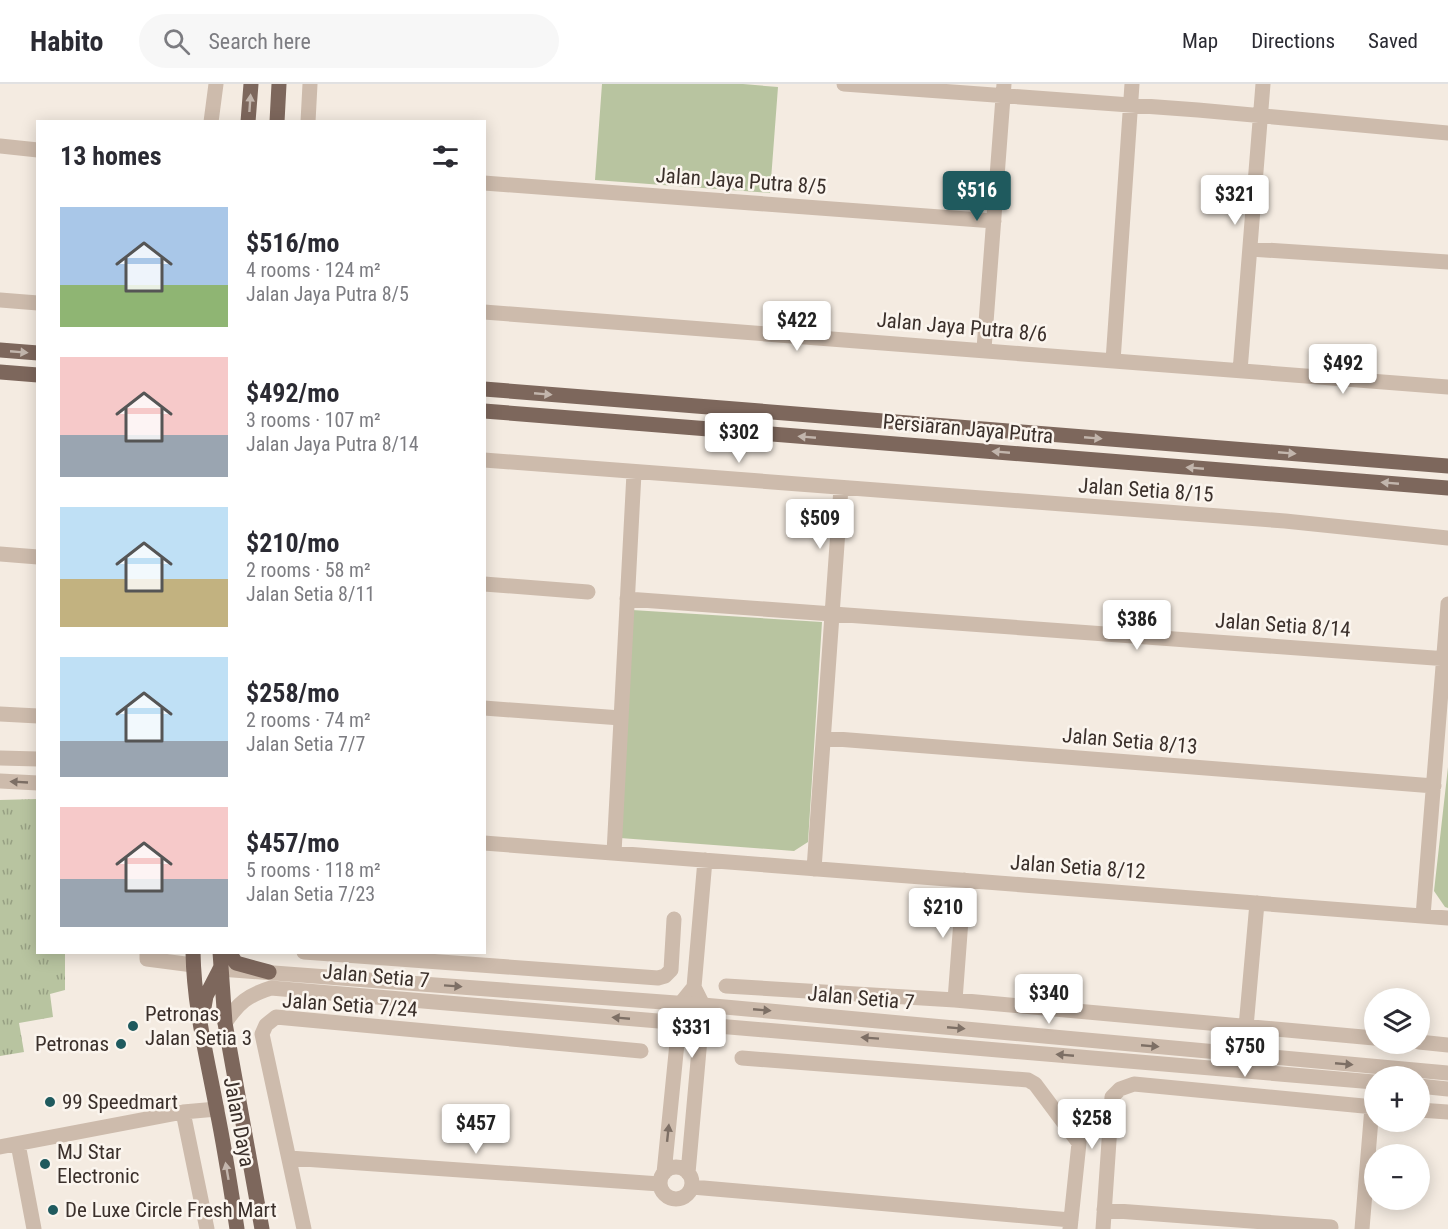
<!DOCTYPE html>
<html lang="en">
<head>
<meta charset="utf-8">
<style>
  :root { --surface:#fff; --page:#f7f7f7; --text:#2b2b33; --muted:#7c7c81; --line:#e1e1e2; --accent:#1f5a5e }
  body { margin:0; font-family:"Roboto Condensed",sans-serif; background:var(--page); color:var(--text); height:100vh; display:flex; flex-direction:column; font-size:22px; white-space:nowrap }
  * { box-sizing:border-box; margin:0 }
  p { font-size:20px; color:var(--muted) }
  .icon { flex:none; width:33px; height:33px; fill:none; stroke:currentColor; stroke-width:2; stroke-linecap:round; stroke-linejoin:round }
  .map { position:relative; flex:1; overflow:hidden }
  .side { position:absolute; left:36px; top:36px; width:450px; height:834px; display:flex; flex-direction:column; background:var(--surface); border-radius:0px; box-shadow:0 3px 15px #0003 }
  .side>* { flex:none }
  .tools { position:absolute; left:1364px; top:904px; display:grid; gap:12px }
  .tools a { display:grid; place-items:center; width:66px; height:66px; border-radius:50%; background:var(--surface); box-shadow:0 3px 15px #0003; font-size:30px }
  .price { position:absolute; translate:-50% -51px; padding:0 14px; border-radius:6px; background:#fff; color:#222; font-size:20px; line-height:39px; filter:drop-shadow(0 2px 3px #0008) }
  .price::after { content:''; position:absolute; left:50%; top:36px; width:18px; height:14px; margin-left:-9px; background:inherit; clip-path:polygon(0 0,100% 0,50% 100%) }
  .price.selected { background:var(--accent); color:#fff }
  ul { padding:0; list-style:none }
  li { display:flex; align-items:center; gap:18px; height:150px; padding:0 24px }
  li span { display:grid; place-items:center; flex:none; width:168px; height:120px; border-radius:0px; color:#555 }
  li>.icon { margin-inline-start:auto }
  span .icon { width:72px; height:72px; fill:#fffc; stroke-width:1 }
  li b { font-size:26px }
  h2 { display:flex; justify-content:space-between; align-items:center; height:72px; padding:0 24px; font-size:26px }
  header { display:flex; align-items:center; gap:36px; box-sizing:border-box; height:84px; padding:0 30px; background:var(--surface); border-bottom:2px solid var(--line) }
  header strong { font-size:28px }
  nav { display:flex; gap:33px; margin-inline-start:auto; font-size:21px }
  .search { width:420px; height:54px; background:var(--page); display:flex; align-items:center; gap:15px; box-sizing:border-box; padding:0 21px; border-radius:33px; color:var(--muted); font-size:22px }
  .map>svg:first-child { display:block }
  .grass { fill:url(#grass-tufts) }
  .park { fill:#b8c4a0 }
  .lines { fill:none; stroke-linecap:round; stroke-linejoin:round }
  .minor { stroke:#cdbbac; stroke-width:15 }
  .tertiary { stroke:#cdbbac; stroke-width:15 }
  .primary { stroke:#7d675c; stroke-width:15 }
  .oneway { fill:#c2b5ac }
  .oneway2 { fill:#7d6f65 }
  .poi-dot { fill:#1f5a5e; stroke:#fbf5ee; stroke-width:2 }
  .labels { text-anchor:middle; stroke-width:5; stroke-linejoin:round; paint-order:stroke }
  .street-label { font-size:21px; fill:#3b302b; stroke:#fbf5ee }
  .poi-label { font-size:21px; fill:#3b302b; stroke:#fbf5ee; text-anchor:start }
</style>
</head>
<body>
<header>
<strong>Habito</strong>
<div class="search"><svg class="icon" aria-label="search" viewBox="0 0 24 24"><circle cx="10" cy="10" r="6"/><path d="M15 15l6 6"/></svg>Search here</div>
<nav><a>Map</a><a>Directions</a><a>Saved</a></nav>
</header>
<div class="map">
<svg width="1448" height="1145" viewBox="0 0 1448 1145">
  <defs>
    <pattern id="grass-tufts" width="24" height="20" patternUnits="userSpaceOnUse" patternTransform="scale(1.5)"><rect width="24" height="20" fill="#b8c4a0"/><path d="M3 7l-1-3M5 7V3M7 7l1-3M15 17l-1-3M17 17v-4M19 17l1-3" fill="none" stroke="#97a083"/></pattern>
  </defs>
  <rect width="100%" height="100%" fill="#f4ebe1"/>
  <!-- grass -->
  <path class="grass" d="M37,715L38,868L65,869V906L50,910L53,933L19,939L24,968L0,972V716Z"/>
  <!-- park -->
  <path class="park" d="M602,0H743L778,3L770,109L595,96Z
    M632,526L822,538L808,758L794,767L620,754Z
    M1448,683V824L1445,823L1434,807Z"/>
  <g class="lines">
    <!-- minor -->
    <path class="minor" d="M844,0L1198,26L1448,49
      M211,38L216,0
      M308,38L310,0
      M0,62L38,66
      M484,99L994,137
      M1250,165L1448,178
      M0,216L38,219
      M484,228L1448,303
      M984,265L1004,0
      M1113,277L1132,0
      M1240,287L1263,0
      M484,376L1285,437L1448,454
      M0,470L38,473
      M484,500L588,508
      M627,515L1448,575
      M484,624L621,634
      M0,630L38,632
      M824,654L1434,702
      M484,759L1448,834
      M614,769L634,389
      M814,785L841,404
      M1423,832L1448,520
      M147,868V875L193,881
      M304,868L658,894L665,892L671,886L674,835
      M726,902L955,916L1374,954
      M955,916L964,796
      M1246,943L1257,819
      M1419,958L1448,961
      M742,974L1028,996L1035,1000L1079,1059L1070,1145
      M1419,1026L1448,1028
      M183,1028L207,1145
      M18,1060L34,1145
      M0,1063L183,1028L217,1025
      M289,1074L660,1100
      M660 1099a16 16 0 1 1 32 0a16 16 0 1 1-32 0Z
      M664,1089L681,919L694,903L705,776
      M688,1089L703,921L694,903
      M692,1103L1071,1136
      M1104,1126L1331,1143
      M304,1145L262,950L266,941L276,933L641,967
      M1103,1145L1112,1013L1120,1005L1134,1000L1374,1023
      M1362,1145L1372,1023"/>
    <!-- tertiary -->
    <path class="tertiary" d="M0,674L38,675
      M0,697L38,699
      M220,885L703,921L1448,989
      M225,939C238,919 248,911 271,904L1374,998
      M1419,1002L1448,1005"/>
    <!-- primary -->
    <path class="primary" d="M248,38L251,0
      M277,38L279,0
      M0,266L38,269
      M0,288L38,291
      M484,305L1448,382
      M484,327L1448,404
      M193,868C194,923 207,973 217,1027C225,1066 231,1106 237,1145
      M220,868L225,939L262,1145
      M229,868L236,879L269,888
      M202,935L206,912L220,885"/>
  </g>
  <!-- one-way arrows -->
  <defs><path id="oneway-solid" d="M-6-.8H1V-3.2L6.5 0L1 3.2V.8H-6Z" transform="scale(1.5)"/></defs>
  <g class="oneway">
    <use href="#oneway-solid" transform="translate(250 19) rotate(-86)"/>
    <use href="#oneway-solid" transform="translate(19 268) rotate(5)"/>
    <use href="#oneway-solid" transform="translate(543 310) rotate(5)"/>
    <use href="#oneway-solid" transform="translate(807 353) rotate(-175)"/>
    <use href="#oneway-solid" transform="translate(1093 354) rotate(5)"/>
    <use href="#oneway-solid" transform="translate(1001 368) rotate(-175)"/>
    <use href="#oneway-solid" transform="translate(1287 369) rotate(5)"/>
    <use href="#oneway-solid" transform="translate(1195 384) rotate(-175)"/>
    <use href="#oneway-solid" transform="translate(1390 399) rotate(-175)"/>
    <use href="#oneway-solid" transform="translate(227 1087) rotate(-100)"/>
  </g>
  <g class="oneway2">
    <use href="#oneway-solid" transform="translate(19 698) rotate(-177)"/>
    <use href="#oneway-solid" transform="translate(453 902) rotate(4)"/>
    <use href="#oneway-solid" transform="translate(762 926) rotate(5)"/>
    <use href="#oneway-solid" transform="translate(621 934) rotate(-175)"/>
    <use href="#oneway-solid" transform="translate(956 944) rotate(5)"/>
    <use href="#oneway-solid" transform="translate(870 954) rotate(-176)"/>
    <use href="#oneway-solid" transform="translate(1150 962) rotate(5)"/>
    <use href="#oneway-solid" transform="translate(1065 971) rotate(-175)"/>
    <use href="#oneway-solid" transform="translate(1344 980) rotate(5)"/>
    <use href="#oneway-solid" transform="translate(668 1049) rotate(-84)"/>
  </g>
  <!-- markers -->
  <g class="poi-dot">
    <circle cx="133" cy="942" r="6"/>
    <circle cx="121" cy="960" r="6"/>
    <circle cx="50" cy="1018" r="6"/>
    <circle cx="45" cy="1080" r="6"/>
    <circle cx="53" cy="1126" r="6"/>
  </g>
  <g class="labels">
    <!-- street labels -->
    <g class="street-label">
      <text transform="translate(741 97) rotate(4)" y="7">Jalan Jaya Putra 8/5</text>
      <text transform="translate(962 243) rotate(5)" y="7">Jalan Jaya Putra 8/6</text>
      <text transform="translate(968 345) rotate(5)" y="7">Persiaran Jaya Putra</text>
      <text transform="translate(1146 406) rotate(4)" y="7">Jalan Setia 8/15</text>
      <text transform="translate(1283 541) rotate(4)" y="7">Jalan Setia 8/14</text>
      <text transform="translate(1130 657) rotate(5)" y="7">Jalan Setia 8/13</text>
      <text transform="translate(1078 783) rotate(4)" y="7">Jalan Setia 8/12</text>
      <text transform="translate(376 892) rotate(5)" y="7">Jalan Setia 7</text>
      <text transform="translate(861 914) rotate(5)" y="7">Jalan Setia 7</text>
      <text transform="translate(350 921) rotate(4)" y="7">Jalan Setia 7/24</text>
      <text transform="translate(239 1038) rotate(79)" y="7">Jalan Daya</text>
    </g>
    <!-- poi labels -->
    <g class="poi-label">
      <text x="145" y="937">Petronas<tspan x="145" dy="24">Jalan Setia 3</tspan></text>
      <text x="109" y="967" text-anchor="end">Petronas</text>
      <text x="62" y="1025">99 Speedmart</text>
      <text x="57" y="1075">MJ Star<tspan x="57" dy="24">Electronic</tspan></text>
      <text x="65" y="1133">De Luxe Circle Fresh Mart</text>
    </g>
  </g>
</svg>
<div class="tools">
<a><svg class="icon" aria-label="layers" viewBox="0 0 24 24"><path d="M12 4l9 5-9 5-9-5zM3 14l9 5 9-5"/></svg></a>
<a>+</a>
<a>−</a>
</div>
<b class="price selected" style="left:977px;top:138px">$516</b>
<b class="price" style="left:1235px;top:142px">$321</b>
<b class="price" style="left:797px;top:268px">$422</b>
<b class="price" style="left:1343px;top:311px">$492</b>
<b class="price" style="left:739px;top:380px">$302</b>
<b class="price" style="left:820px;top:466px">$509</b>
<b class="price" style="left:1137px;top:567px">$386</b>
<b class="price" style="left:943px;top:855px">$210</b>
<b class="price" style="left:1049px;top:941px">$340</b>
<b class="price" style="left:692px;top:975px">$331</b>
<b class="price" style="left:1245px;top:994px">$750</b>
<b class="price" style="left:1092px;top:1066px">$258</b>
<b class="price" style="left:476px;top:1071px">$457</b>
<section class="side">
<h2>13 homes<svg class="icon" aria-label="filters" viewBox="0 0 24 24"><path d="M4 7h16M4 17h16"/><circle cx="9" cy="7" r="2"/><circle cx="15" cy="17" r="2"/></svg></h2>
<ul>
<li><span style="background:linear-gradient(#a9c7e8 65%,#8fb573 0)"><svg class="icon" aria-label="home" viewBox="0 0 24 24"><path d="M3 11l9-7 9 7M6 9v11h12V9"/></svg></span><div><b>$516/mo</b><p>4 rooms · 124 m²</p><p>Jalan Jaya Putra 8/5</p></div></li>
<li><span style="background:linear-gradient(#f6c9c9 65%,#9aa5b1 0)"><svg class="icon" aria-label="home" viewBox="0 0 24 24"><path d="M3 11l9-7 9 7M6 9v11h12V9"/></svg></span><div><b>$492/mo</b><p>3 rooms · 107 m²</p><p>Jalan Jaya Putra 8/14</p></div></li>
<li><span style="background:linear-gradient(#bfe0f5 60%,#c2b280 0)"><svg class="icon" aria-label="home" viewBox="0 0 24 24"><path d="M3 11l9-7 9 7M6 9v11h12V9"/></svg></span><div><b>$210/mo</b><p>2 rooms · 58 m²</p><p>Jalan Setia 8/11</p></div></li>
<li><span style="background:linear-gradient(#bfe0f5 70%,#9aa5b1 0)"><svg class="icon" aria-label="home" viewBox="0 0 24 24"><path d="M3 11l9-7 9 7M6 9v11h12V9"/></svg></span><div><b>$258/mo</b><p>2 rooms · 74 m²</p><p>Jalan Setia 7/7</p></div></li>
<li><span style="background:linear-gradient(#f6c9c9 60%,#9aa5b1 0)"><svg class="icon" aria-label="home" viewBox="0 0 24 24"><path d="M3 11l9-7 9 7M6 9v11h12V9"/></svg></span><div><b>$457/mo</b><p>5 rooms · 118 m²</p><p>Jalan Setia 7/23</p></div></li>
</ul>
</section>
</div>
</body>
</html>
